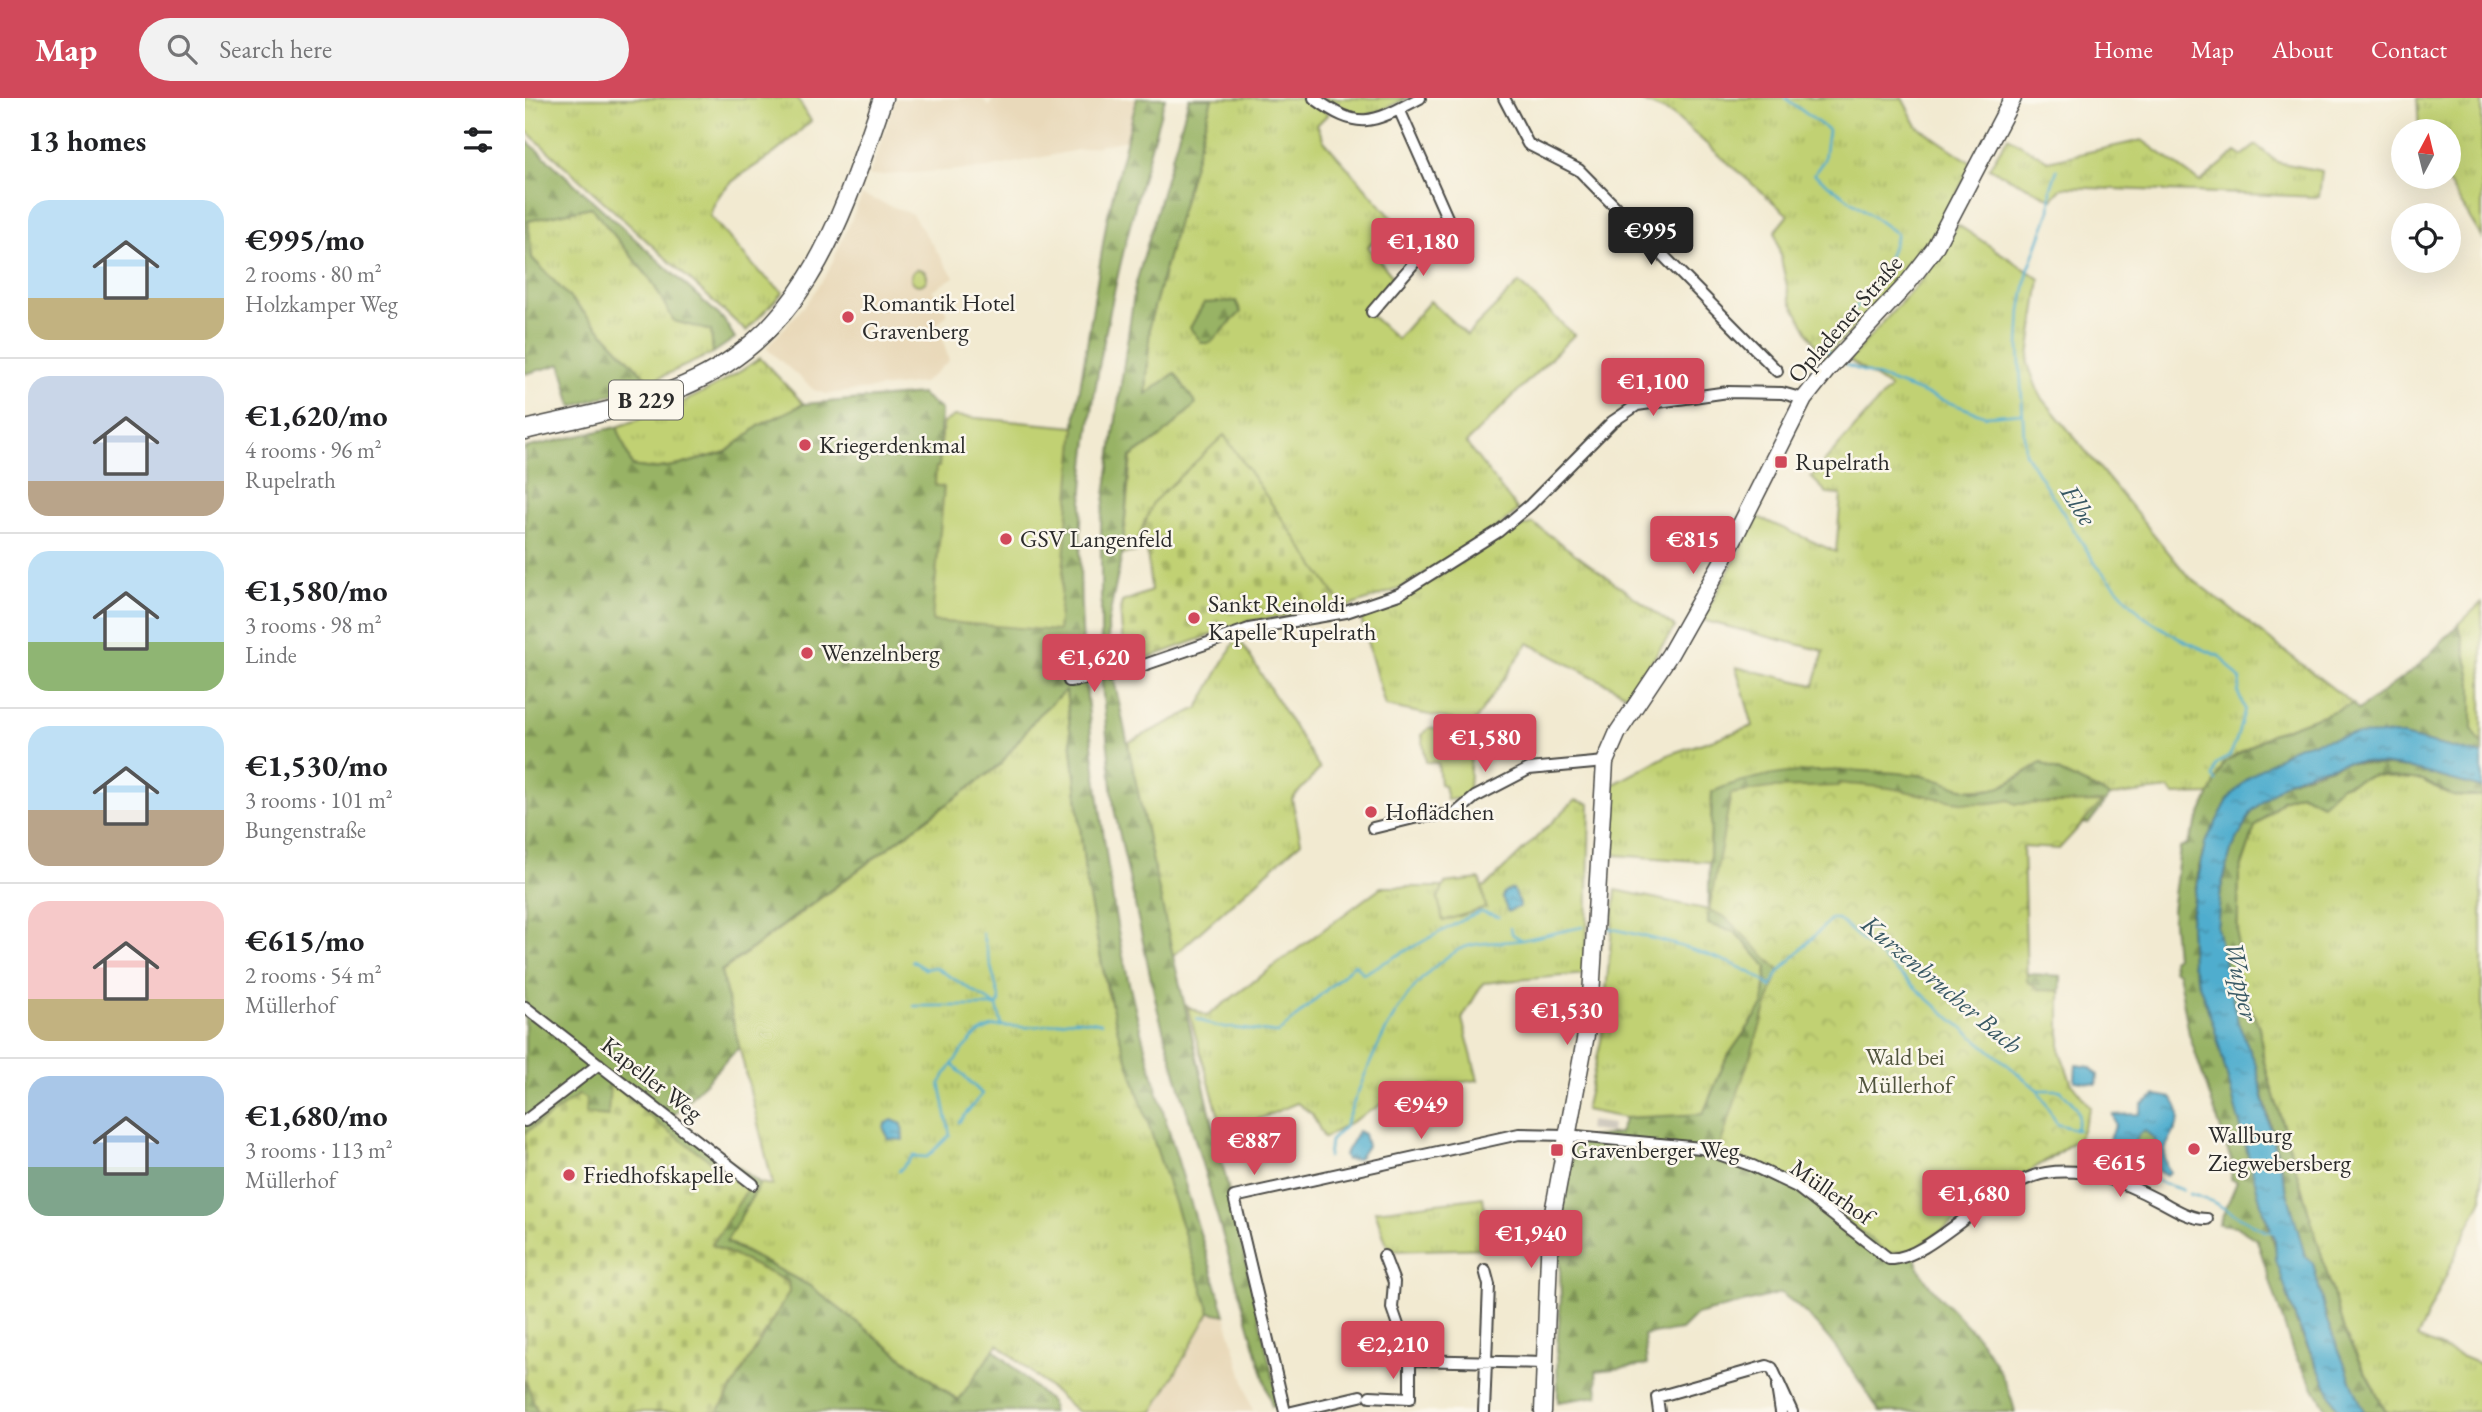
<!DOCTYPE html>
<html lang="en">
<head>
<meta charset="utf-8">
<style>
  :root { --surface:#fff; --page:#f2f2f2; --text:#202124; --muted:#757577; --line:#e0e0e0; --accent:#d1495b }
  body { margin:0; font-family:"EB Garamond",serif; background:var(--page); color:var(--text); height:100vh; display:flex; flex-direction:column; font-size:26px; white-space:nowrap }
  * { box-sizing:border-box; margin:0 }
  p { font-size:23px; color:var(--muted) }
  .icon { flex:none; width:38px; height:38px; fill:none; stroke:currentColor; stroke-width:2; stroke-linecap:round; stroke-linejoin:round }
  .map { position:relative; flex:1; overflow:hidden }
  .sheet { display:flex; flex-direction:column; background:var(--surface); width:525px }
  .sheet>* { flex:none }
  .needle { width:46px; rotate:7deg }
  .tools { position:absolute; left:1866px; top:21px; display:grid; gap:14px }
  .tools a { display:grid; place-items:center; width:70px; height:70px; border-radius:50%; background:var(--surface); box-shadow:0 7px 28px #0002; font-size:35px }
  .price { position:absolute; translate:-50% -60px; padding:0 16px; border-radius:7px; background:var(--accent); color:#fff; font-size:23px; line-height:46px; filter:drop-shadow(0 2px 4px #0008) }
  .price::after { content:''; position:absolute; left:50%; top:42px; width:21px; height:16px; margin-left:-10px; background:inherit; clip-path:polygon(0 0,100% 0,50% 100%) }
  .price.current { background:#222; color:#fff }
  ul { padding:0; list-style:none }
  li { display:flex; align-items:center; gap:21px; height:175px; padding:0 28px }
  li+li { border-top:2px solid var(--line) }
  li span { display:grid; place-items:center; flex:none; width:196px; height:140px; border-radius:21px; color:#555 }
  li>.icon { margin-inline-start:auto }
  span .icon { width:84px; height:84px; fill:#fffc; stroke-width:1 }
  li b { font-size:30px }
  h2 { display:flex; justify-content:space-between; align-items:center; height:84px; padding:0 28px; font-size:30px }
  header { display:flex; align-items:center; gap:42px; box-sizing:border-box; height:98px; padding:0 35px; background:var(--accent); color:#fff }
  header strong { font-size:33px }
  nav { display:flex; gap:38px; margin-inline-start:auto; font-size:24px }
  .search { width:490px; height:63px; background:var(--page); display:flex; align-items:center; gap:18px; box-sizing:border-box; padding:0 24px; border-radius:38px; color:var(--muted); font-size:26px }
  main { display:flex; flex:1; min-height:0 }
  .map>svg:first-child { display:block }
  .built { fill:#e9d9ba }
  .industrial { fill:#c9c3b8 }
  .grass { fill:url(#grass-tufts); stroke:#767e4f; stroke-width:2 }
  .forest { fill:url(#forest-firs); stroke:#626f48; stroke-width:2 }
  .cemetery { fill:url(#cemetery-stones); stroke:#767e4f; stroke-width:2 }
  .park { fill:url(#park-crowns); stroke:#767e4f; stroke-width:2 }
  .pitch { fill:#c1d173; stroke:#767e4f; stroke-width:2 }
  .water { fill:url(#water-ripples); stroke:#3e6c7c; stroke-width:2; fill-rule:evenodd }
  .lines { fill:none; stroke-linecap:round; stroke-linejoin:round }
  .stream { stroke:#50adce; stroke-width:2.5 }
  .street-casing { stroke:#494844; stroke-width:14 }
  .secondary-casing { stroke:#494844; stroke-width:19 }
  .primary-casing { stroke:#494844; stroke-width:21 }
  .street { stroke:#fff; stroke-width:10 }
  .secondary { stroke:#fff; stroke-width:16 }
  .primary { stroke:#fff; stroke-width:18 }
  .poi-dot { fill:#d1495b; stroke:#fbf7ec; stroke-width:2.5 }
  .labels { text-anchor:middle; stroke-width:5; stroke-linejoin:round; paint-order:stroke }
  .shield { fill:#fbf7ec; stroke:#696865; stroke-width:2 }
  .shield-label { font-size:23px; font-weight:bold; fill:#2b2b2b }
  .poi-label { font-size:24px; fill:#2b2b2b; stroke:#fbf7ec; text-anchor:start }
  .street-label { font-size:24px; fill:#2b2b2b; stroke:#fbf7ec }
  .park-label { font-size:24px; fill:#50543d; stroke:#fbf7ec }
  .water-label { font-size:26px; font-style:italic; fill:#385864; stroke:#fbf7ec }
</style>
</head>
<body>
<header>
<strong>Map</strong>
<div class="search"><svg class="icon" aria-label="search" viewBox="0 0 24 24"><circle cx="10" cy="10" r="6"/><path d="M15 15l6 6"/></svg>Search here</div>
<nav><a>Home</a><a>Map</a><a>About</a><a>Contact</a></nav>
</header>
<main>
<section class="sheet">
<h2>13 homes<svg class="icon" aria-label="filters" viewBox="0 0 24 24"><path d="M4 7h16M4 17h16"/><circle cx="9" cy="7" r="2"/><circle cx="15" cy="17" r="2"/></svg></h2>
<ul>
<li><span style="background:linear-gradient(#bfe0f5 70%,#c2b280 0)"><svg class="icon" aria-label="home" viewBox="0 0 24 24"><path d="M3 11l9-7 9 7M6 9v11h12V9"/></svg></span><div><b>€995/mo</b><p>2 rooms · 80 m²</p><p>Holzkamper Weg</p></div></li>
<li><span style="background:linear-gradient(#c9d6e8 75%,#b9a48a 0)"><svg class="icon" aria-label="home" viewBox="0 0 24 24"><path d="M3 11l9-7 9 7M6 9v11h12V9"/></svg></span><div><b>€1,620/mo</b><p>4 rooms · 96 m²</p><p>Rupelrath</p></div></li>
<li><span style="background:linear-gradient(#bfe0f5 65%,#8fb573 0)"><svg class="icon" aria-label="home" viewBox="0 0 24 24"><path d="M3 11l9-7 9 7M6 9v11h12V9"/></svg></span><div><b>€1,580/mo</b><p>3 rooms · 98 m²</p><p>Linde</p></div></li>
<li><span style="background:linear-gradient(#bfe0f5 60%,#b9a48a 0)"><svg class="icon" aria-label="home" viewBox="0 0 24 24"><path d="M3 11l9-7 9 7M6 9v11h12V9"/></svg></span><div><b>€1,530/mo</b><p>3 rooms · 101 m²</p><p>Bungenstraße</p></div></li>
<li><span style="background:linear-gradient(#f6c9c9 70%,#c2b280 0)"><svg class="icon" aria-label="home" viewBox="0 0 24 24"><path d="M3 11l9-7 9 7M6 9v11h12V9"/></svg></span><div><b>€615/mo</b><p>2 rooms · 54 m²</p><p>Müllerhof</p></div></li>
<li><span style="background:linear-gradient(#a9c7e8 65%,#7fa58c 0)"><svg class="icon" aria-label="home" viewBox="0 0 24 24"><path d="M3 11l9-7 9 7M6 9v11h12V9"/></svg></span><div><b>€1,680/mo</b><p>3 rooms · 113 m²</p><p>Müllerhof</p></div></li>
</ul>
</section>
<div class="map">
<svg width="1957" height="1314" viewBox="0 0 1957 1314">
  <defs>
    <pattern id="grass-tufts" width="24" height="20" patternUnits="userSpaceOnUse" patternTransform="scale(1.75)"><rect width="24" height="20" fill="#c1d173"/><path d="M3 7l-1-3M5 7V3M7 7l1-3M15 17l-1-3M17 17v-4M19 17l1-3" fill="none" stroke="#a6b464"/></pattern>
    <pattern id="forest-firs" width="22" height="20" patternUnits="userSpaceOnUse" patternTransform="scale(1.75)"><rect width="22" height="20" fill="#98b365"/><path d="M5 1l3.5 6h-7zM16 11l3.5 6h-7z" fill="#7c9253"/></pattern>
    <pattern id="cemetery-stones" width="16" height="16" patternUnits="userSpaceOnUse" patternTransform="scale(1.75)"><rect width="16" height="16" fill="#c1d173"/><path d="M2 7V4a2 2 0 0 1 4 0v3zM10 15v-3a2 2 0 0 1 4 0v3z" fill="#a6b464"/></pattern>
    <pattern id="park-crowns" width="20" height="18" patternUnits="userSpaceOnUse" patternTransform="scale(1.75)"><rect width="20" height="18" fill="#c1d173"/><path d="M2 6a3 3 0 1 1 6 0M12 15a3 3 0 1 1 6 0" fill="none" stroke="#a6b464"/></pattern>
    <pattern id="water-ripples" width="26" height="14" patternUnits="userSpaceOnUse" patternTransform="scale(1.75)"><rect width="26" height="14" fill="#50adce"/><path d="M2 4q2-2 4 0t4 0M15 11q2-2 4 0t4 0" fill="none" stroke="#438da7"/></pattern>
  </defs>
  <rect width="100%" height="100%" fill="#fbf7ec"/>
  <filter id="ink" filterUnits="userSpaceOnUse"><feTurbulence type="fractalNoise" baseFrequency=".0143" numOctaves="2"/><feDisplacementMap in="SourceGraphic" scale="14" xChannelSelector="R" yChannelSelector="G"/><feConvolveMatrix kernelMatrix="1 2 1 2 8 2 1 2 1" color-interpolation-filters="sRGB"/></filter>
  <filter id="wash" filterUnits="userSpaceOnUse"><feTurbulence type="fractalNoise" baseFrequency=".00686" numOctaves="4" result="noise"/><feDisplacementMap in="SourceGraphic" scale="28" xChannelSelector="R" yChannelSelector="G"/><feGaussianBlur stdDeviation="1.57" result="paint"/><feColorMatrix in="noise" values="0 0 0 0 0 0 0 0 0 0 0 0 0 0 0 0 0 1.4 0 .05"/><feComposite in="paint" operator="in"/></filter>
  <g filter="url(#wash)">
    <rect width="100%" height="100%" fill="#f2ead1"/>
    <!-- built -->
    <path class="built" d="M371,0H457L464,9L469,0H612L602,42L463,70L344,78Z
      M337,97L387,116L429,179L407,192L423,216L413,225L424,263L398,285L301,296L289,292L241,250L282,205L303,174Z
      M685,1214L700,1217L728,1314H628Z"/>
    <!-- industrial -->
    <path class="industrial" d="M1064,1023L1087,1026L1086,1035L1063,1032Z"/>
    <!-- grass -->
    <path class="grass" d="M0,0H272L286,23C272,35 259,49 244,59C218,77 193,86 185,118L234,174L258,194L221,233L0,32Z
      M687,0H782L803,16L792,27L799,43L868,121L843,149L868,179L839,211L872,241L905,203L942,237L994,185L1049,237L941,345L993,412L977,426L874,491L819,510L620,422L609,454L597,456L606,359L638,337L621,297L625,224Z
      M796,0H883C839,20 838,26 796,0Z
      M1109,0H1377L1392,28L1448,66L1412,131L1380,178L1298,261L1265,202L1250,133L1263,117L1147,16Z
      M1892,0H1957V140L1920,79H1923V33H1894Z
      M1483,39L1523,63L1617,42L1675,84L1711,54L1717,58L1731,47L1752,64L1797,73L1794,99L1538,89L1527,101L1464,70Z
      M66,109L126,182L149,223L186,233L188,255L125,284L7,160L3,123Z
      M1433,127L1515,181L1503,266L1514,296L1662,477L1828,606L1746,636L1699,665L1686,696L1649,697L1644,691L1585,698L1516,665L1474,690L1434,692L1395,677L1187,694L1185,764L1090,757L1087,687L1145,656L1228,628L1211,569L1289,587L1299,553L1177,522L1233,419L1311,454L1316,397L1303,396L1286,379L1365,290L1324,262L1399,179Z
      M235,260L279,306L235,327L201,354L155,367L128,371L107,368L92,329C147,310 187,294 235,260Z
      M1008,425L1150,529L1103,597L1003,545L948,626L860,608L836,521L861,509L991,431Z
      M1957,504V647L1947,631V586L1934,526Z
      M711,541L718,547L795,671L767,701L776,744L648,858L604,661V644L673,610Z
      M541,592L561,784L582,892L685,1214L628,1314H553L473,1246L434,1303L285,1188L201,1143L235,1085L248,1087L196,874L475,667L513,617Z
      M1848,677L1897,682L1928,698H1957V1100L1892,1240L1957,1267V1314H1861L1820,1236L1739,964L1734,929L1711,875L1714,777L1730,729L1758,702L1776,695L1797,706L1816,688Z
      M1050,702L1065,706L1061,876L958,885L937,921L953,982L881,992L799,1040L787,1016L772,1005L699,1036L662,908L682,918L856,789H918L913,800L961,810L957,789L961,788Z
      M1091,792L1184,812V826L1210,834L1242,869L1238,908L1201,961L1178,1017L1100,1020L1060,1012L1076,943Z
      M958,1099L966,1150L864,1153L850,1113Z"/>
    <!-- forest -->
    <path class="forest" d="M612,0H640C604,123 571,251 559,378C549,486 560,596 574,702C582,762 589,822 603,881C629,994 667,1106 700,1217L685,1214L593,934L577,866L561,784L541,592L513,617L475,667L196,873L214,949L146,1020L235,1085L201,1144L285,1188L433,1303L469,1251L526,1305L527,1314H193L264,1194L263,1184L187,1147L134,1026L86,984L84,1018L59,1016L54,997L0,1035V350L92,329L107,368L128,371L155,367L201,354L235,327L279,306L396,296L416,312L414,369L411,370L410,387L419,388L407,523L533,532L551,315L582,121Z
      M664,0H687L625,224L621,296L650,275L671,306L638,337L605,359L597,456L583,525L584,558L648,858L755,1308H747L633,913L589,710L576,577V425L610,189Z
      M0,41L198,221L210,240L188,255L186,233L149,223L126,182L66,109L3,123L7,160L125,284L47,309L36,266L0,276Z
      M711,203L716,214L685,245H677L665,230L679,205Z
      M1934,526L1947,586V631L1957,647V657L1869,636L1704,700L1680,746L1674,769L1665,824L1667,866L1689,929L1738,1113C1754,1149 1757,1189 1772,1226C1785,1256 1801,1284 1814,1314H1803L1768,1254L1732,1142L1710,1128L1694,1126L1712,1084L1706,1081L1707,1065L1664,936L1653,874L1648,871L1647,862L1651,859L1647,813L1655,750L1662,747L1699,665L1746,636L1828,606L1833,612L1892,569Z
      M1822,664L1883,670L1957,690V698H1928L1897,682L1848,677L1816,688L1797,706L1775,695L1757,702L1730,729L1714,777L1711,875L1734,929L1739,964L1820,1236L1861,1314H1839L1835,1307L1802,1223L1788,1165L1780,1158L1771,1129L1730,964L1713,925L1692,830L1696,790L1706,753L1727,713L1760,684Z
      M1516,665L1585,698L1564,725L1456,734L1492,875L1536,878L1533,945L1550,1042L1526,1061L1456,1097L1388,1150C1392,1188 1436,1215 1457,1245C1471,1265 1485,1291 1490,1314H1355C1326,1271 1299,1225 1256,1195L1171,1217L1156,1232L1119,1237L1122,1267L1071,1273L1073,1298L1033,1304L1032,1249L1036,1201L1033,1117L1051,1042L1094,1035L1100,1020L1178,1016L1201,961L1238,908L1242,869L1210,834L1183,826L1187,694C1244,668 1330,670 1392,677C1421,680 1441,701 1475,689C1489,684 1503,673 1516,665Z
      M1610 1043a10 10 0 1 1 20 0a10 10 0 1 1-20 0Z
      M0,1281L13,1314H0Z"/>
    <!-- cemetery -->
    <path class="cemetery" d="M699,337L819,510L724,523L604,567L599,558L595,511L597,504L626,493L622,452L609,454L628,404Z
      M85,983L134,1026L223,1090L187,1147L263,1184L264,1194L193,1314H13L0,1281V1035L54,997L61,1001L60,1016L83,1018Z"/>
    <!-- park -->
    <path class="park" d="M386 179a8 8 0 1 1 16 0a8 8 0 1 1-16 0Z
      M1314,685C1330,687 1347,688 1364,690C1404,697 1443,712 1484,702L1491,706L1577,704L1534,751L1498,749L1502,883L1514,892L1535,893V954L1547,986L1565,1009L1554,1040L1388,1152L1363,1155C1305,1110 1267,1071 1193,1054L1254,872L1200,819L1184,812L1206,696L1245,690L1313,688Z"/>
    <!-- pitch -->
    <path class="pitch" d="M429,318L550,329L533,533L407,523L419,389L410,387L411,369H414L418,325Z
      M904,630L947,637L944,692L937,700L922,702L919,687L915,686L913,665L901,664L897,637Z
      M955,781L961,810L918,823L913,800L920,785Z"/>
    <!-- water -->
    <path class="water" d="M1869,636L1957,657V690L1883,670L1841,664H1822L1786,673L1760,684L1727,713L1706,753L1696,790L1692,830L1713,925L1730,964L1749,1047L1780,1158L1788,1165L1802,1223L1839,1314H1814L1772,1225L1751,1162L1750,1140L1738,1113L1689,929L1667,866L1665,824L1680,745L1704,700L1724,679L1771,648L1823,637Z
      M988,791L995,805L994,809L983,814L977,799L979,794Z
      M1551,967L1565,969L1573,977L1572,986L1550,983Z
      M1631,997L1647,1000C1671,1031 1624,1043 1645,1074L1641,1078C1630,1070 1588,1050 1584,1042L1591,1027L1588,1017L1614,1016L1617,1006ZM1620,1033L1630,1041L1629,1048L1621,1053L1613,1050L1610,1044L1614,1036Z
      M367,1022L377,1026L378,1042L364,1041L359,1031L360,1026Z
      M833,1033L839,1036L842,1048L833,1061L821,1062L819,1057Z"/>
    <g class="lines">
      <!-- stream -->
      <path class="stream" d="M1260,0L1303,32L1299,62L1289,76L1372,136L1358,176L1303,244L1301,251L1306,257
        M1532,72L1526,90L1525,113L1503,173L1496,212L1494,249L1500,355L1572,468L1619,519L1655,541L1696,559L1716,582L1713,595L1720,611L1711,643L1705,657L1691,667L1688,679L1691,683
        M1321,267L1461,318L1497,315
        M985,830L988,837L997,842L1057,829
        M1084,830C1124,839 1219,862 1246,889L1254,874L1306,821H1313L1411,908L1513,992H1535C1549,1006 1559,1012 1550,1032
        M387,863L400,871L410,869L472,908L477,928
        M389,908H472L475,903L457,835
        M672,921L689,928L753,935L830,866L838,876L943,819L956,814L974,819
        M428,967L457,996L434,1024
        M1513,992L1532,1026L1553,1032
        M1566,1043C1586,1063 1630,1084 1658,1092
        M803,1059L805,1043L819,1029C845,965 870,888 933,852C949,843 979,845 997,842
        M374,1073L388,1058L402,1059L425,1037L415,985C428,967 444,935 467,929C479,926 493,930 505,929C537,927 540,917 576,925
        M1665,1096L1686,1103L1740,1133L1750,1134"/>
    </g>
  </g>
  <g filter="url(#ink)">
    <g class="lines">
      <defs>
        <path id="street" d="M789,0C834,33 846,26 895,0
          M979,0L1003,46L1054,72L1252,273
          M847,214L924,124L874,11
          M544,583L590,577L724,531L821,514L874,496L974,433L1005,407L1087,324L1112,307L1203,294L1257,295L1279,301
          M848,730L893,719L930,716L950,699L1004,671L1080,664
          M0,909L228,1086
          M0,1023L74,966
          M885,1262L1019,1265
          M1252,1289L1256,1314
          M845,1298L885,1300V1262L867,1210L869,1184L859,1158
          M760,1314L709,1099L994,1036L1041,1037L1176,1050L1228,1068L1272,1089L1364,1161C1407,1162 1468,1083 1521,1075C1562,1069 1597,1083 1633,1102C1649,1110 1664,1121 1682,1121
          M767,1314L835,1298
          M959,1314L964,1187L960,1172
          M1134,1314L1132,1299L1242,1268L1247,1270L1267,1314"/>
        <path id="secondary" d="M1018,1314L1025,1131L1065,915L1080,664L1093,634L1145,556L1197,464L1279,301L1302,272L1382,186L1409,151L1488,0"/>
        <path id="primary" d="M0,332C50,320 102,311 149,292C282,240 316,122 358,0"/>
      </defs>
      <!-- street casing -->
      <use href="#street" class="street-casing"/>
      <!-- secondary casing -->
      <use href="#secondary" class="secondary-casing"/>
      <!-- primary casing -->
      <use href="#primary" class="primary-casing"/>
      <!-- street -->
      <use href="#street" class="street"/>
      <!-- secondary -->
      <use href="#secondary" class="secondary"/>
      <!-- primary -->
      <use href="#primary" class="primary"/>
    </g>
  </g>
  <!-- markers -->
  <g class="poi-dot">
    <circle cx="323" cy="219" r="7"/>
    <circle cx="280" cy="347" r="7"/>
    <rect x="1249" y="357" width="14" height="14" rx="3.5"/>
    <circle cx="481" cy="441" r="7"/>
    <circle cx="669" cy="520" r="7"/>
    <circle cx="282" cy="555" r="7"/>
    <circle cx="846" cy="714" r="7"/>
    <circle cx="1669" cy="1051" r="7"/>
    <rect x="1025" y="1045" width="14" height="14" rx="3.5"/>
    <circle cx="44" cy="1077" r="7"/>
  </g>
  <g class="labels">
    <!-- shield labels -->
    <rect class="shield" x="84" y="282.5" width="74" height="39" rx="5"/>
    <g class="shield-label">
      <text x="121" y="310">B 229</text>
    </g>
    <!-- poi labels -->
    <g class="poi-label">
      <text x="337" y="213">Romantik Hotel<tspan x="337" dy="28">Gravenberg</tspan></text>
      <text x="294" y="355">Kriegerdenkmal</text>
      <text x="1270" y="372">Rupelrath</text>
      <text x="495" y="449">GSV Langenfeld</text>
      <text x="683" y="514">Sankt Reinoldi<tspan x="683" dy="28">Kapelle Rupelrath</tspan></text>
      <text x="296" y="563">Wenzelnberg</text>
      <text x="860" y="722">Hoflädchen</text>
      <text x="1683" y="1045">Wallburg<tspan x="1683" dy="28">Ziegwebersberg</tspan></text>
      <text x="1046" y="1060">Gravenberger Weg</text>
      <text x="58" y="1085">Friedhofskapelle</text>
    </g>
    <!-- street labels -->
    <g class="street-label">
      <text transform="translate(1320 221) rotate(-49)" y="8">Opladener Straße</text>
      <text transform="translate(127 981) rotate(38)" y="8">Kapeller Weg</text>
      <text transform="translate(1307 1094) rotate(35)" y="8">Müllerhof</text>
    </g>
    <!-- park labels -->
    <g class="park-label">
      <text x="1380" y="967">Wald bei<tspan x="1380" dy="28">Müllerhof</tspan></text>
    </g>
    <!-- water labels -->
    <g class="water-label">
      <text transform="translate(1554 407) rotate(58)" y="9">Elbe</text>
      <text transform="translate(1717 883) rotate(78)" y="9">Wupper</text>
      <text transform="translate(1417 886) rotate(40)" y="9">Kurzenbrucher Bach</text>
    </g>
  </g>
</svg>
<div class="tools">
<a><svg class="needle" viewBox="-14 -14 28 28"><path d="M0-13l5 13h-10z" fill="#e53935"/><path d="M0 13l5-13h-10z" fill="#757577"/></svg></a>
<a><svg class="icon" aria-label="locate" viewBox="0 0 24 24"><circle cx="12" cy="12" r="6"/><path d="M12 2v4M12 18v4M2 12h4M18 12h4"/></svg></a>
</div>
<b class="price current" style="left:1126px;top:169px">€995</b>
<b class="price" style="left:898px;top:180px">€1,180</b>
<b class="price" style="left:1128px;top:320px">€1,100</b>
<b class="price" style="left:1168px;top:478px">€815</b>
<b class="price" style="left:569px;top:596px">€1,620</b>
<b class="price" style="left:960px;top:676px">€1,580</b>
<b class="price" style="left:1042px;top:949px">€1,530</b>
<b class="price" style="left:896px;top:1043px">€949</b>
<b class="price" style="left:729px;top:1079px">€887</b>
<b class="price" style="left:1595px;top:1101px">€615</b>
<b class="price" style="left:1449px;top:1132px">€1,680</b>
<b class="price" style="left:1006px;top:1172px">€1,940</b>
<b class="price" style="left:868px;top:1283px">€2,210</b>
</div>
</main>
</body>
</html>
